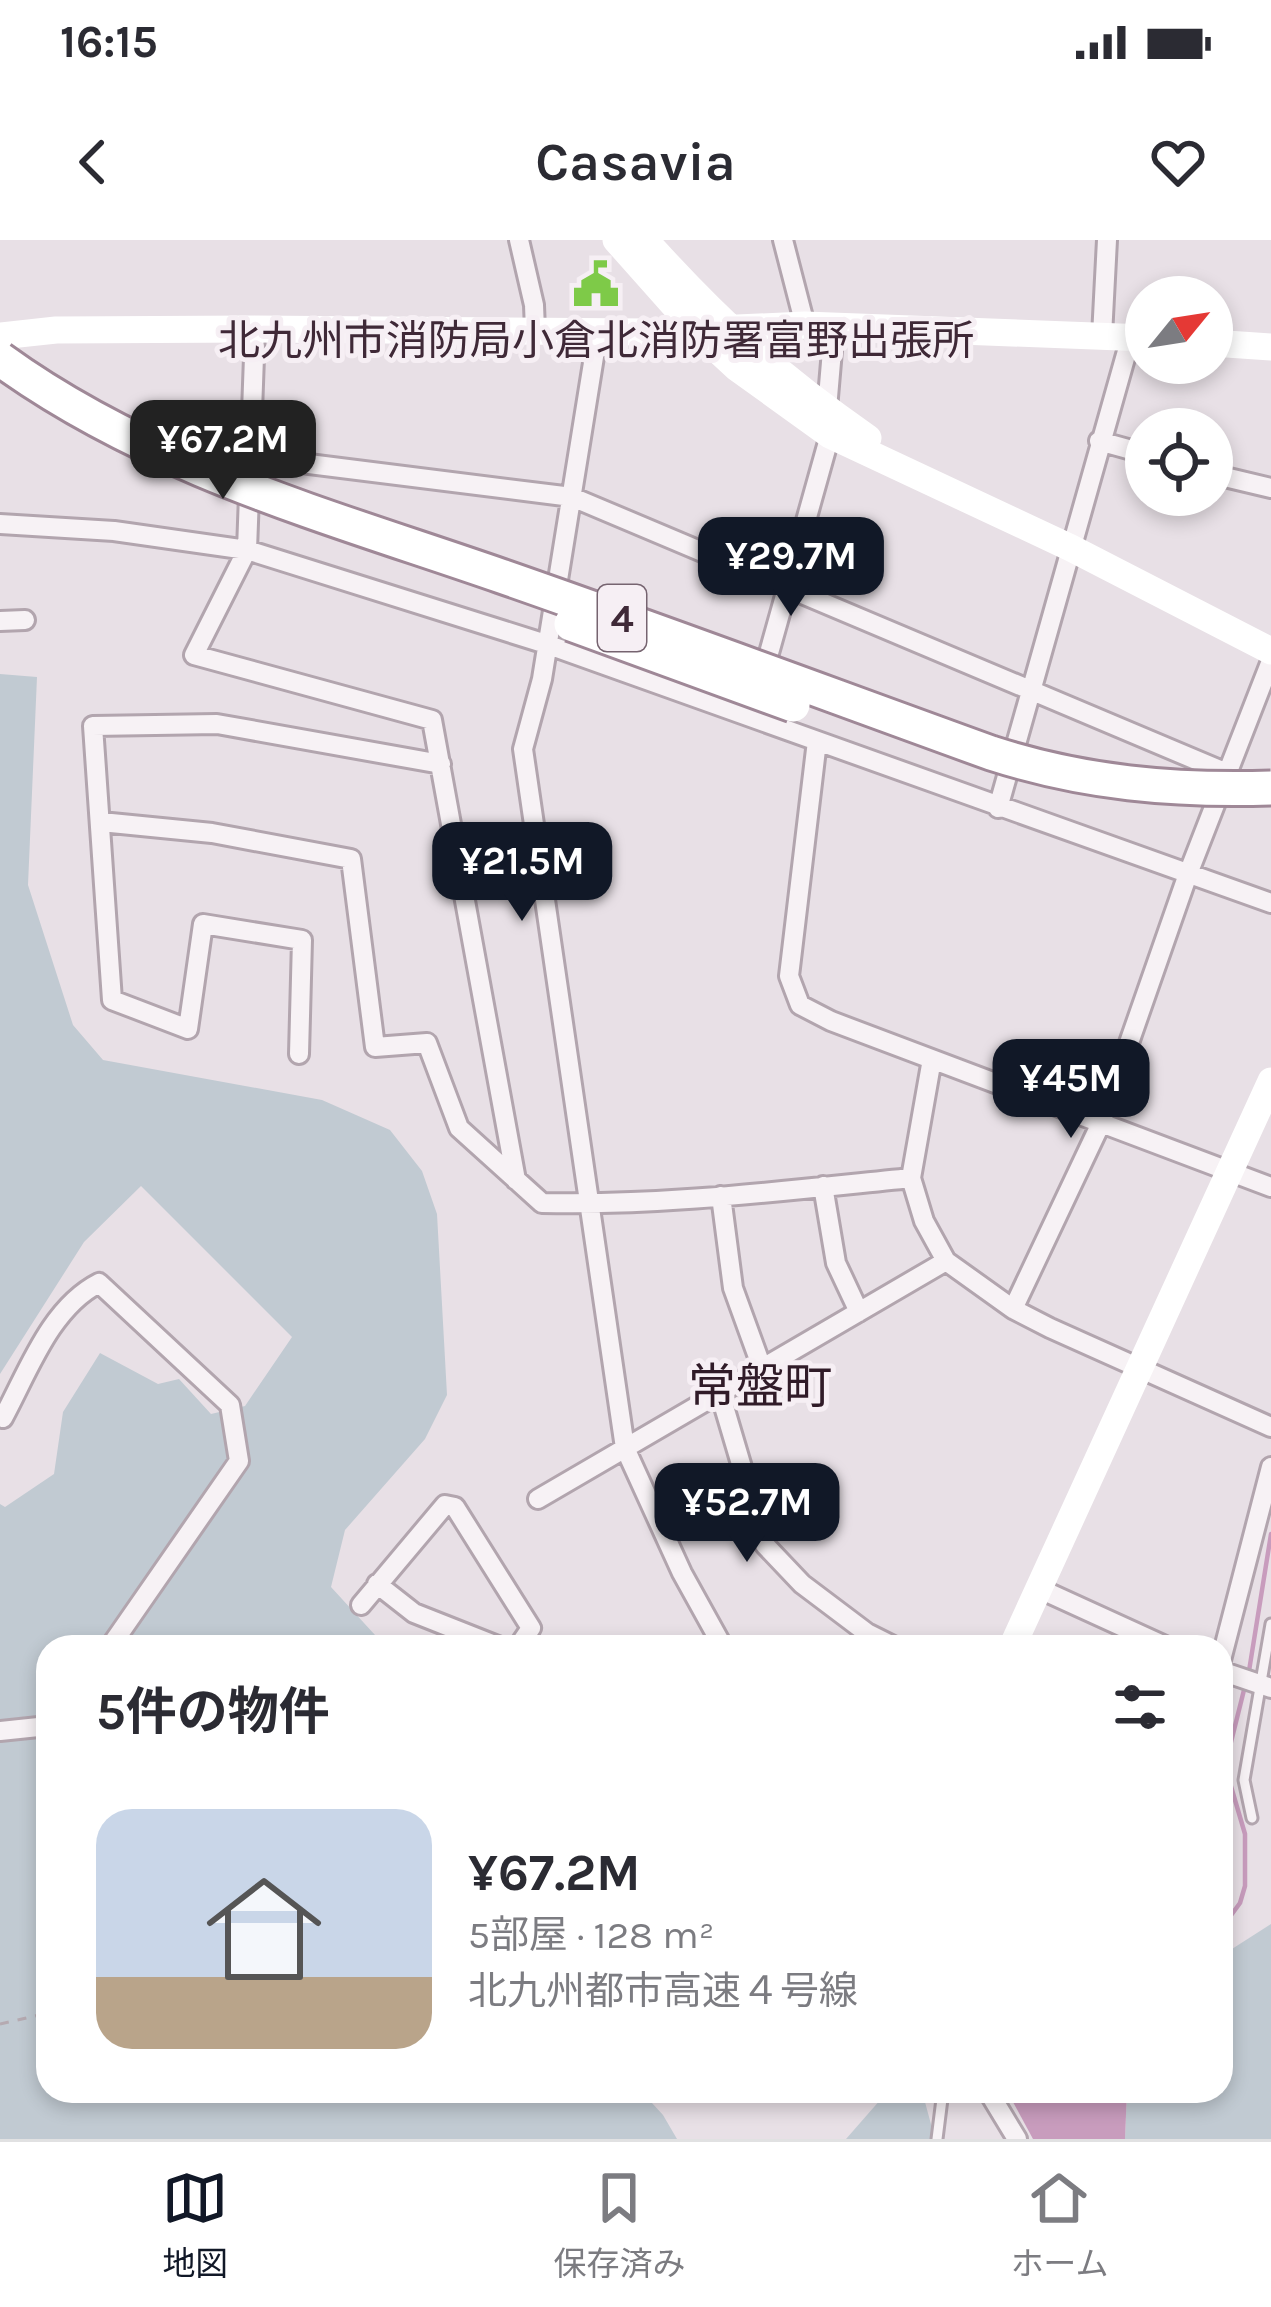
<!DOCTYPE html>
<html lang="ja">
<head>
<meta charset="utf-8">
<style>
  :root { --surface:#fff; --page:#f7f7f7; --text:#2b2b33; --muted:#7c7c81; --line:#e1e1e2; --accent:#111827 }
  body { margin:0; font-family:Karla,"Noto Sans JP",sans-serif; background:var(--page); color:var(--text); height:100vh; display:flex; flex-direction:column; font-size:45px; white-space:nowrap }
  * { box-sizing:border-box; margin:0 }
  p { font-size:39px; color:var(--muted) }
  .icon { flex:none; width:66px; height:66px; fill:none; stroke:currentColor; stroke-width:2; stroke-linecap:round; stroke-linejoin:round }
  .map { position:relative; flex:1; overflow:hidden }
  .drawer { position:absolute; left:36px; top:1395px; width:1197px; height:468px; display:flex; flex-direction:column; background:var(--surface); border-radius:36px; box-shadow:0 6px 18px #0003 }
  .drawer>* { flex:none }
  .needle { width:78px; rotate:60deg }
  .controls { position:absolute; left:1125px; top:36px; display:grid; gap:24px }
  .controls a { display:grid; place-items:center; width:108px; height:108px; border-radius:50%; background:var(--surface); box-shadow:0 6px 18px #0003; font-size:60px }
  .price { position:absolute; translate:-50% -102px; padding:0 27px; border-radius:24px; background:var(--accent); color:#fff; font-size:39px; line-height:78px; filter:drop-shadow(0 3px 6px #0008) }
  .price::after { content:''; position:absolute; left:50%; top:72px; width:36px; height:27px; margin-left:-18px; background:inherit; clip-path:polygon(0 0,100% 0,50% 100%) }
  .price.selected { background:#222; color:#fff }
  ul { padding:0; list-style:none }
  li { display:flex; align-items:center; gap:36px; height:300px; padding:0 60px }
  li+li { border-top:3px solid var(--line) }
  li span { display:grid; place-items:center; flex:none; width:336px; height:240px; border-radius:36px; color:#555 }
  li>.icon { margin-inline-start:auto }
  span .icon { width:144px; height:144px; fill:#fffc; stroke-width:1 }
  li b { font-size:51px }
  h2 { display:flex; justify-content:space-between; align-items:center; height:144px; padding:0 60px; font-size:51px }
  .status { display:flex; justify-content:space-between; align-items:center; height:84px; padding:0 60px; background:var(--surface); direction:ltr }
  .status svg { height:33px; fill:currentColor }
  header { display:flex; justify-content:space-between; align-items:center; height:156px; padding:0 60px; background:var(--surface); font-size:54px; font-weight:600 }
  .tab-bar { display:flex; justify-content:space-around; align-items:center; height:168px; border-top:3px solid var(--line); background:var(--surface); font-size:33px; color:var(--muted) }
  .tab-bar a { display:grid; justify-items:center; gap:6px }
  .tab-bar .selected { color:var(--accent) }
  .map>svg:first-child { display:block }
  .green { fill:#c1cad2 }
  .water { fill:#c89cbd }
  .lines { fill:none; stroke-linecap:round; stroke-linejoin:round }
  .stream { stroke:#c89cbd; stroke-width:4.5 }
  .lane-casing { stroke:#b2a5ae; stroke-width:15 }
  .street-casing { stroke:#b2a5ae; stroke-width:24 }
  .path { stroke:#b5aab1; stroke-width:3; stroke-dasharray:9 9; stroke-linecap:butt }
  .lane { stroke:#f7f2f5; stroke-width:9 }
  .street { stroke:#f7f2f5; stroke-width:18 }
  .secondary { stroke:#fff; stroke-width:27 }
  .highway-bridge-casing { stroke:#9f8897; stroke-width:39; stroke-linecap:butt }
  .highway-bridge { stroke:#fff; stroke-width:33 }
  .labels { text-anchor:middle; stroke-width:10; stroke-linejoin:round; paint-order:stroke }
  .shield { fill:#f6eff4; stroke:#766470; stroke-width:3 }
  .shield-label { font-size:39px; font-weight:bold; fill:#3f2937 }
  .poi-label { font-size:42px; fill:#3f2937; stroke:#f6eff4 }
  .quarter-label { font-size:48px; fill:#301b28; stroke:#f6eff4 }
</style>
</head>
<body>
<div class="status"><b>16:15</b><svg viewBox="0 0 49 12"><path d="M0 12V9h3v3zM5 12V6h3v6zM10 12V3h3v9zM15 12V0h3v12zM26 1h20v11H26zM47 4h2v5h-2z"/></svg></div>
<header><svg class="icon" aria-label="back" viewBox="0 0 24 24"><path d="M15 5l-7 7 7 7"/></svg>Casavia<svg class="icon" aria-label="heart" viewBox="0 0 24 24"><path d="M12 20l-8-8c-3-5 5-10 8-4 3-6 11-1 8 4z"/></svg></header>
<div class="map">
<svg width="1271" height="1899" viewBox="0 0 1271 1899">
  <rect width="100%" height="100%" fill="#e8e0e6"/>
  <!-- green -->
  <path class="green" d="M0,434L37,437L28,645L73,785L103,820L322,860L390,890L422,931L437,974L447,1155L425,1199L345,1290L331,1347L386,1407H48V1851H641L663,1875L677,1899H0V1264L5,1267L54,1234L63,1172L100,1113L158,1144L179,1139L211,1174L245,1166L292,1097L141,946L84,1002L0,1134Z
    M1271,1684V1899H1125L1127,1851H1221V1716Z
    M888,1851H922L935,1899H846Z"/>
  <!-- water -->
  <path class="water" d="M1007,1851H1127L1125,1899H1033Z"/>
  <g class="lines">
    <!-- stream -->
    <path class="stream" d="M1249,1431L1271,1294
      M1221,1689L1240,1663L1245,1646V1594L1225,1526L1246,1442"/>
    <defs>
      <path id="lane" d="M1252,1578L1244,1540L1271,1384
        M937,1899L943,1851"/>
      <path id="street" d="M519,0L534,65L535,90
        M783,0L805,85
        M255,89L247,310L194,415L432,480L516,940
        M598,92L542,439L523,509L625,1208L682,1333L723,1407
        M1102,96L1107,0
        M827,169L834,87
        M1099,201L1146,214
        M253,217L572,257L1227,533
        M1212,234L1271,248
        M0,284L114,291L247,310L546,404L1271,663
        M0,381L25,380
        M762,438L830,195
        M817,501L789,736L800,765L831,781L1271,947
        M998,568L1131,97
        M101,582L212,593L351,619L375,807L427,803L459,888L542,963C665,966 789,950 911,938
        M299,814L302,700L203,684L188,789L112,760L93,486L217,484L441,524
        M932,819L911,938L924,981L946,1021L1013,1069L1050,1088L1271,1187
        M823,946L836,1023L859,1072
        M721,956L733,1048L762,1128
        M1013,1069L1101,883L1188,634L1271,421
        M720,1153L765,1305L802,1344L867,1393L895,1407
        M3,1178C28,1132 50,1068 99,1043L230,1165L239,1221L110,1407
        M538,1259L946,1021
        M377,1344L414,1373L500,1407
        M1040,1349L1167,1407
        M361,1365L445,1265L455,1267L531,1388L518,1407
        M1221,1420L1271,1227
        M1221,1431L1271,1448
        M0,1491L48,1486
        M1221,1621V1623
        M988,1851L1017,1899"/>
    </defs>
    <!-- lane casing -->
    <use href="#lane" class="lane-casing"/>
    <!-- street casing -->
    <use href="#street" class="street-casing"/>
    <!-- path -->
    <path class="path" d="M0,1784L48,1773"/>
    <!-- lane -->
    <use href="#lane" class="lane"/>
    <!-- street -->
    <use href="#street" class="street"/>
    <!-- secondary -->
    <path class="secondary" d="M616,0L696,90L737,128L830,195L1071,308L1271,411
      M645,0C718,81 778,136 868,198
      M0,96L56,90L255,89L650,92L805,85L1146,98
      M1212,103L1271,107
      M1012,1407L1271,841"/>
    <defs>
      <path id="highway-bridge" d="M0,119C150,228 328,276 501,336C665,393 828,454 991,513C1084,543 1173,551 1271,548
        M571,384L793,465"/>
    </defs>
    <!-- highway-bridge casing -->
    <use href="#highway-bridge" class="highway-bridge-casing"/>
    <!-- highway-bridge -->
    <use href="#highway-bridge" class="highway-bridge"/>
  </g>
  <!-- icons -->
  <defs>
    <symbol id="civic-bare" viewBox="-9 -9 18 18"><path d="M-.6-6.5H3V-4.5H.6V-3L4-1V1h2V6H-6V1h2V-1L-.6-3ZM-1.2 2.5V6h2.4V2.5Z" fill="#7eca48" stroke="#f6eff4" stroke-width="2.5" paint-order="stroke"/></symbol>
  </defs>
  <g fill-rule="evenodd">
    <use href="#civic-bare" x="563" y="11" width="66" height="66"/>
  </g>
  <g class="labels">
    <!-- shield labels -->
    <rect class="shield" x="598" y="345" width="48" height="66" rx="9"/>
    <g class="shield-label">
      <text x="622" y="392">4</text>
    </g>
    <!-- poi labels -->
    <g class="poi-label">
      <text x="596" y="115">北九州市消防局小倉北消防署富野出張所</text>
    </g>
    <!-- quarter labels -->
    <g class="quarter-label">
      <text x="760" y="1163">常盤町</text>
    </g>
  </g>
</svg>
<div class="controls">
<a><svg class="needle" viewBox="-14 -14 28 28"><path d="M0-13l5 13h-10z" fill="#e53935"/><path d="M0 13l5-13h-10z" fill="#7c7c81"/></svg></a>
<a><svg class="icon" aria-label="locate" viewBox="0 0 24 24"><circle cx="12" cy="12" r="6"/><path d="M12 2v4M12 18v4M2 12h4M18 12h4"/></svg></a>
</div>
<b class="price selected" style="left:223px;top:262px">¥67.2M</b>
<b class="price" style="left:791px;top:379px">¥29.7M</b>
<b class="price" style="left:522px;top:684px">¥21.5M</b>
<b class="price" style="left:1071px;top:901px">¥45M</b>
<b class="price" style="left:747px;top:1325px">¥52.7M</b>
<section class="drawer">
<h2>5件の物件<svg class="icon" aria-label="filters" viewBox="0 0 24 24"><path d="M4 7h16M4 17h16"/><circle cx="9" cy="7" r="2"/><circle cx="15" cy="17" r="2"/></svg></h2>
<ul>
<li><span style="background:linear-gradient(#c9d6e8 70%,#b9a48a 0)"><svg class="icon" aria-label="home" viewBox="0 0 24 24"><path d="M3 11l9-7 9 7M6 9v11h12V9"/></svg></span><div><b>¥67.2M</b><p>5部屋 · 128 m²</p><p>北九州都市高速４号線</p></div></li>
</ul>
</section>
</div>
<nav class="tab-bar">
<a class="selected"><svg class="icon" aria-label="map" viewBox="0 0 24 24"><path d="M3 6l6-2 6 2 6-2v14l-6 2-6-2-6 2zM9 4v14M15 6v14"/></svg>地図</a>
<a><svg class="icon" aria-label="saved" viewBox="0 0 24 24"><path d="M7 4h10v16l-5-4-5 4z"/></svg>保存済み</a>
<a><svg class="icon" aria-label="home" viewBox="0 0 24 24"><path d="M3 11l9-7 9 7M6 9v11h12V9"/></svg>ホーム</a>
</nav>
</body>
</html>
